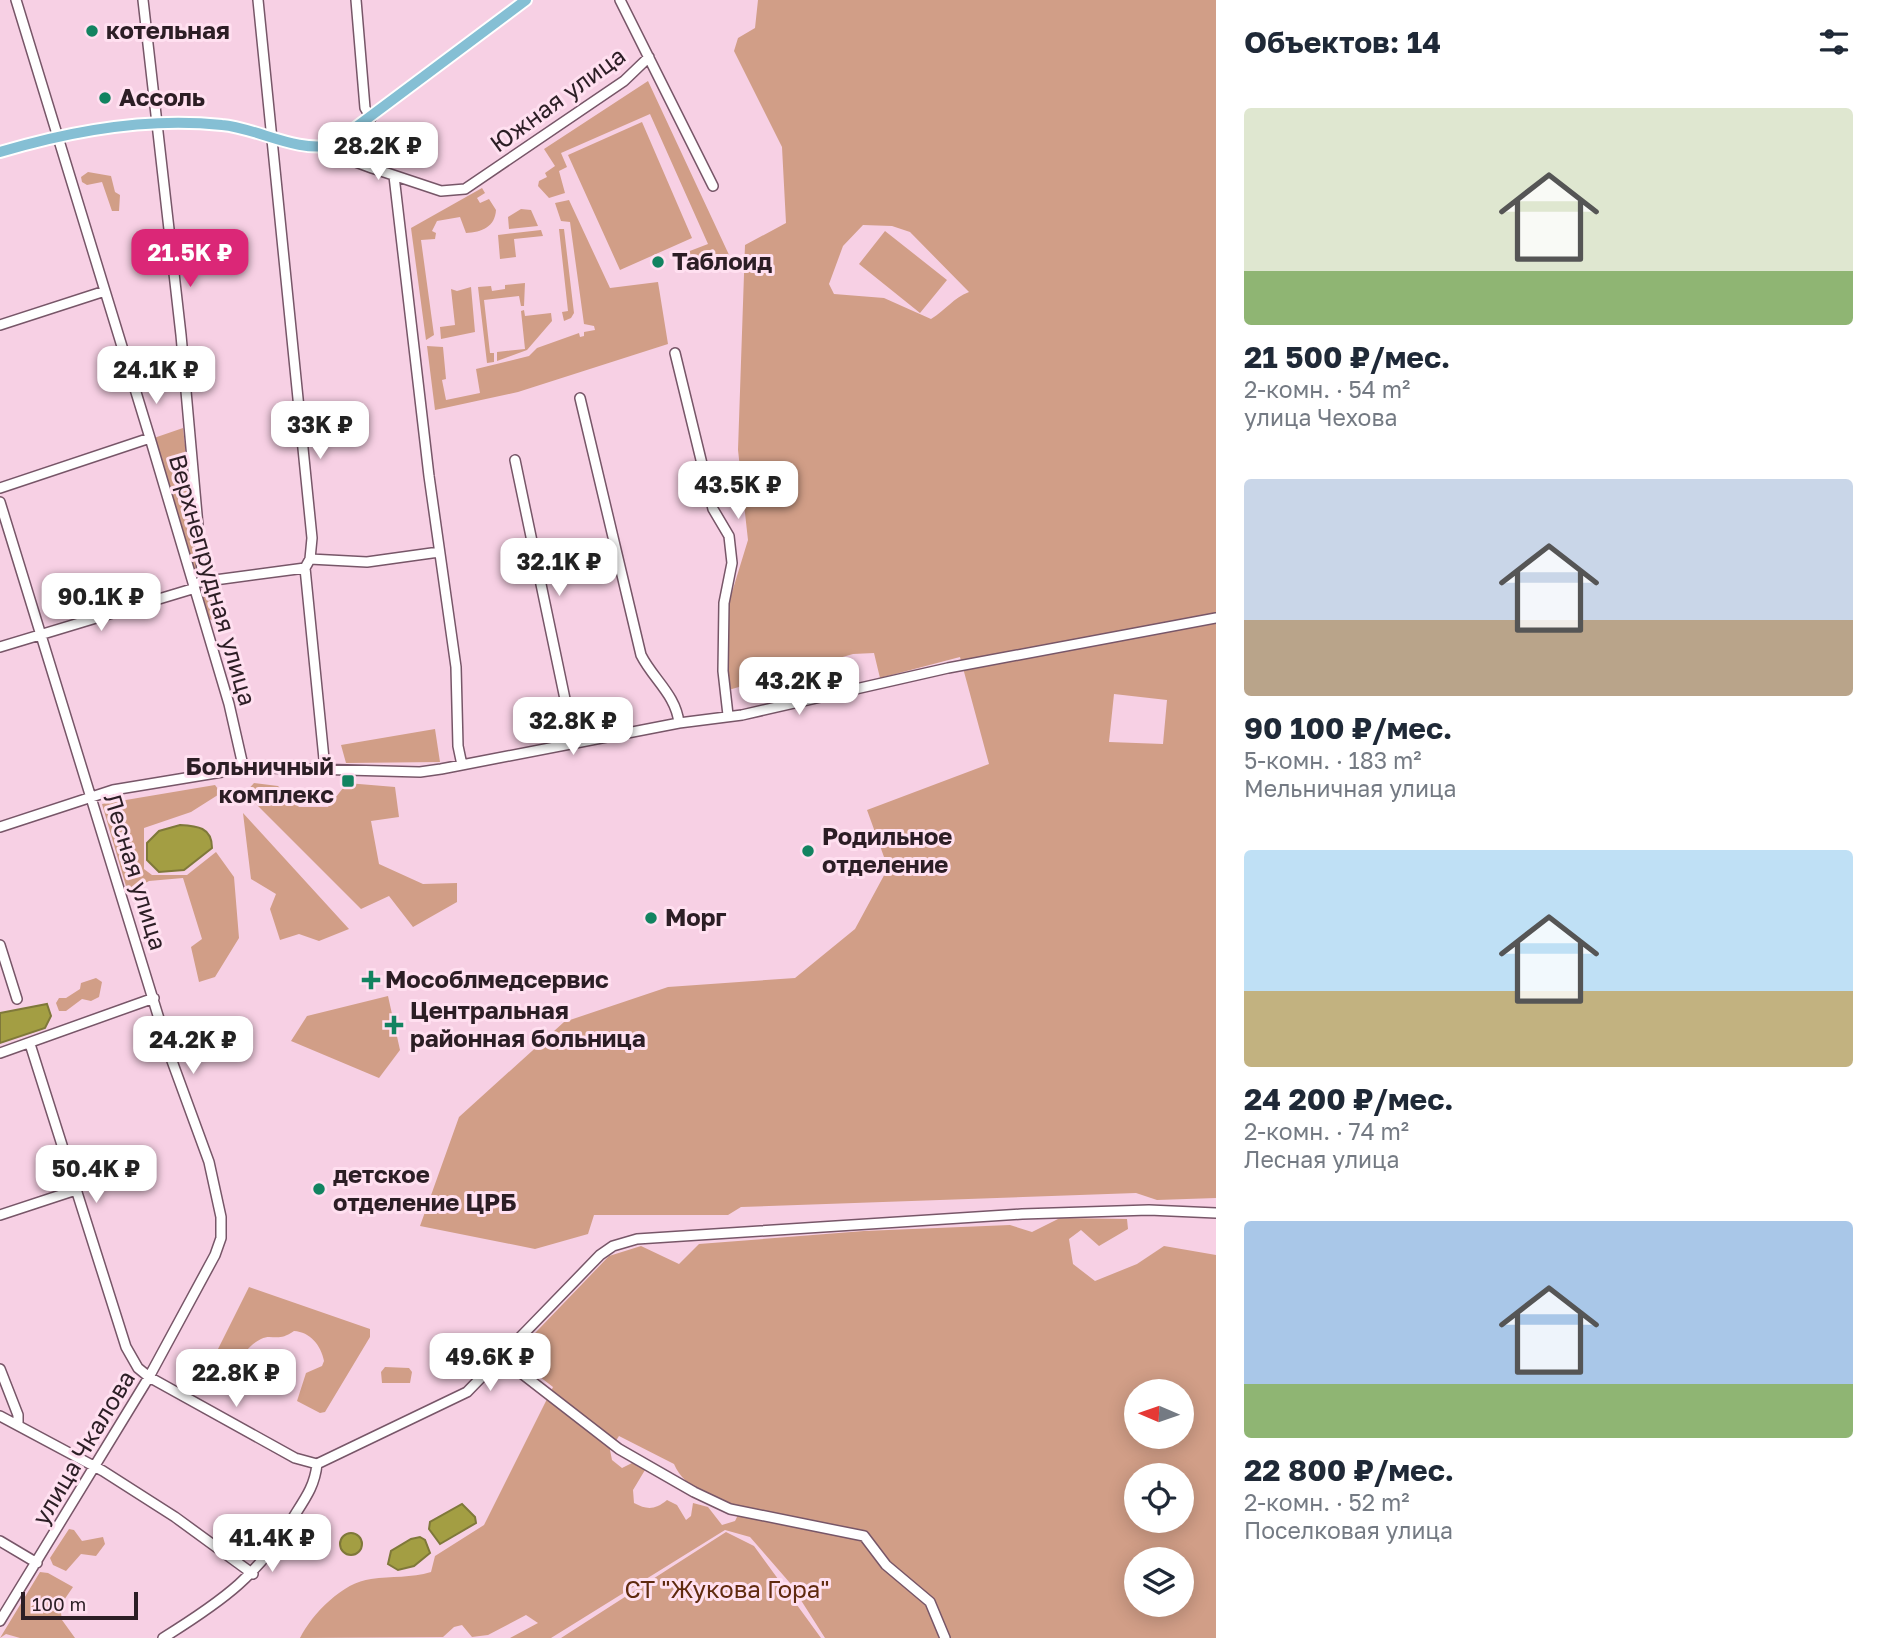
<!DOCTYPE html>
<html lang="ru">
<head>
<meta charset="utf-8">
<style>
  :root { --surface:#fff; --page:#f2f2f3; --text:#1f2937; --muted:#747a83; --accent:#db2777 }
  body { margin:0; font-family:"Golos Text",sans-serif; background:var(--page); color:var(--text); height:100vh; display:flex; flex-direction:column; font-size:26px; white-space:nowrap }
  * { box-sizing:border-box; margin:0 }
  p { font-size:23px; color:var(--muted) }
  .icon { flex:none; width:38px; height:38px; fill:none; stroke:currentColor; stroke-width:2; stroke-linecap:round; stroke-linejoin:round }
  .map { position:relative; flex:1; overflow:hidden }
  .sheet { display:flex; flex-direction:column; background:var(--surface); width:665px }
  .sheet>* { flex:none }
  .needle { width:46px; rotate:272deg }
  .controls { position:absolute; left:1124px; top:1379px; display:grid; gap:14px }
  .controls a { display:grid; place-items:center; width:70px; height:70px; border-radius:50%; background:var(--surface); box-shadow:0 4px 18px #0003; font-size:35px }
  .scale { position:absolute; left:21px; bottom:18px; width:117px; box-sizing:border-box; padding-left:7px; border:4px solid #2c1e25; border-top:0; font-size:19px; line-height:24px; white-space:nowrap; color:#2c1e25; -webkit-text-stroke:5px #ffe0f0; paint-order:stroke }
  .price { position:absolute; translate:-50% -60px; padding:0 16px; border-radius:14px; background:#fff; color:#222; font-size:23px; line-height:46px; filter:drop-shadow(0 2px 4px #0008) }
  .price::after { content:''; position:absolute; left:50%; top:42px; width:21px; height:16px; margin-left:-10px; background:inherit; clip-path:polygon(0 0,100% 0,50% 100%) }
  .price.current { background:var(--accent); color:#fff }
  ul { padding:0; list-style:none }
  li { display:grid; align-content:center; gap:14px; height:371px; padding:0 28px }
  li span { display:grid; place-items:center; height:217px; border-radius:7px; color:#555 }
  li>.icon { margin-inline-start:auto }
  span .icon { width:126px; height:126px; fill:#fffc; stroke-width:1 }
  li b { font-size:30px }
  h2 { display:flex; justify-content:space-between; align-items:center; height:84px; padding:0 28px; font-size:30px }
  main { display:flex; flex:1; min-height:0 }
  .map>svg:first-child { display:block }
  .green { fill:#d19e87; fill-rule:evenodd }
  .water { fill:#a39e43; stroke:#7f783a; stroke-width:2 }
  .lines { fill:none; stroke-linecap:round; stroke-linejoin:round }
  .minor-casing { stroke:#775668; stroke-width:12 }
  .major-casing { stroke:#fff; stroke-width:14 }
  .minor { stroke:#fff; stroke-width:9 }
  .major { stroke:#85bfd4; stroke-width:10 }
  .poi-dot { fill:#128360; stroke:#ffe0f0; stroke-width:2.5 }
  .labels { text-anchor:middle; stroke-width:6; stroke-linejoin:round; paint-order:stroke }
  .poi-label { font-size:24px; font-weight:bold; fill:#2c1e25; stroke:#ffe0f0; text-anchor:start }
  .street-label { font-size:24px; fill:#2c1e25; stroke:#ffe0f0 }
  .park-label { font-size:24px; fill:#5f2a0e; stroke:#ffe0f0 }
</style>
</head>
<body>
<main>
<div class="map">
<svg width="1216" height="1638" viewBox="0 0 1216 1638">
  <rect width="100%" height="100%" fill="#f7d0e4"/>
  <!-- green -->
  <path class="green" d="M758,0H1216V1198L1157,1200L1136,1193L741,1207L728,1215H594L588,1234L535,1249L420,1226L459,1117L564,1022L668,987L795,978L855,929L888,868L867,810L989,764L960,657L880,678L874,653L853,654L725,691L729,602L748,540L738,450L745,245L786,223L782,147L734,51L738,38L755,28ZM863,225L892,226L910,232L969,292C953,298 946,310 931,319L884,298L834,294L829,284L843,246ZM1114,694L1167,700L1163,744L1109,742Z
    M648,81L730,257L716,262L713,257L714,261L688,270L682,254L708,244L650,114L561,153L567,167L559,171L565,193L549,198L538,186L539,181L547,177L545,173L555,166L544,149Z
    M642,122L692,238L620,270L568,155Z
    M88,172L111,176L115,192L120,195L119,211H112L102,182L87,185L82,182L81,177Z
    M482,188L485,193L477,198L480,203L489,199L496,210C495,227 482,232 466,233L460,217L437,221L432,231L436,233L435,239L421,240L434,335L426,340L411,228Z
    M569,200L610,288L658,282L668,344L518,392L435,410L427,346L443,347L446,379L442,380L446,400L480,393L476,369L529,356L537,348L579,333L580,337L584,336V332L595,330L594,326L584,324L570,222L561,221L555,203Z
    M521,209L531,210L538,226L509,229L508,217Z
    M559,229H564L574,313L571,318L564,321L562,312L568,311Z
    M541,230L543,236L514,239L516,257L500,259L498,235Z
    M885,231L947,280L920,313L859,264Z
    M525,283L524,306H521L519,296L484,300L490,353H494V362L487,363L478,287L491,286L492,291L505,289V285Z
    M471,287L475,332L441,339L440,327L455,325L451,289L457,291Z
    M524,310L525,316L551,313L552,321L527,350L497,361V352L525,349L521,311Z
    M183,428L200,575L195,577L154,438Z
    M211,587L216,588L222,614L214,621L207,618L202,590Z
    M435,729L440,762L346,763L341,745Z
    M254,783L278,786L299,807H328L347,783L395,787L399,817L371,821L379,864L423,884L457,883V902L413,927L389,896L361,909L245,793Z
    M215,785L221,793L191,812L144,828V869L152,875H187L216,852L234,877L239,938L215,977L199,982L191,947L202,939L183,878L149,881L128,893L102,804Z
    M243,813L349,929L319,941L299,934L280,940L270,909L276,894L251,879Z
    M96,978L102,982L99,997L91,1001L82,999L66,1011H59L56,1003L59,998H66L80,989L81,983Z
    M388,996L400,1050L379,1078L291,1041L307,1016Z
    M1060,1218L1127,1219L1128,1229L1099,1246L1081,1230L1069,1239L1073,1264L1095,1281L1137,1264L1164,1246L1216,1255V1638H825L790,1583L750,1537L725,1530L551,1638H510L538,1623L526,1615L488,1635L472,1637L462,1625L454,1627L443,1637L300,1638C312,1614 343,1582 371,1579C392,1576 411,1578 431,1572L435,1556L484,1525L553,1387L513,1356L609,1256L641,1246L679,1264L699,1244L864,1231L1010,1225L1032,1232ZM1136,1391H1181V1437H1136ZM619,1436L674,1464C685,1490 716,1499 741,1509L735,1521L722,1525L708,1507L693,1503L691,1516L686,1520L677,1505L667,1500C655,1510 647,1510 634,1503L633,1490L645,1470L632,1463L622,1468L612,1460L610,1450ZM1136,1475H1181V1521H1136ZM1136,1559H1181V1605H1136Z
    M249,1287L370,1329V1337L325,1412L320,1413L297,1401L306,1373L322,1366L324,1361C321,1345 310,1332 294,1331C277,1343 272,1333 261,1339C249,1345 237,1358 243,1371L272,1380L273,1388L269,1391L213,1369L212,1361Z
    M385,1367L409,1368L412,1372L410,1383H382L381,1372Z
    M69,1529L74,1530L82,1541L103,1537L105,1544L96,1556L81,1554L66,1571L53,1565L50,1558Z
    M726,1532L754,1546L821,1638H561Z
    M40,1572L48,1573L73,1587L60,1606L62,1620L75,1638H20L6,1634L0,1638Z"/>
  <!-- water -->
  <path class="water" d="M180,825C197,826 212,827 212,848L184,870L159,872L147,860V843L159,831Z
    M47,1004L51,1016L45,1028L0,1043V1013Z
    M462,1504L475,1517L476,1523L440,1544L429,1529L430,1522Z
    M340 1544a11 11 0 1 1 22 0a11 11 0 1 1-22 0Z
    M420,1537L425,1540L430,1553L414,1566L398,1570L388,1564L391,1551L411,1539Z"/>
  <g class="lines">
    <defs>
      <path id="minor" d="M16,0L150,438L229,704L244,770
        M143,0L181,335L203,582
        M258,0L312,538L310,559L305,568L325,769
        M356,0L365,108L371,118
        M620,0L713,186
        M332,145L345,158L372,168L355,130
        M372,168L441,191L465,189L624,81L649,57
        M394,176L429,476L456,667L458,746L462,765
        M0,325L105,291
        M675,353L713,509L729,536L732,563L724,603L723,671L728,715
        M580,398L641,655C653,679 676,695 679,723
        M515,460L574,742
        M0,488L150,438
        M0,502L172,1061L209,1162L221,1217V1238L215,1255L149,1377L0,1621
        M310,559L367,562L439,552
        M200,582L305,568
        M0,647L192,589
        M0,827L113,790L228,771L274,768L420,772L441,769L679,723L742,715L948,668L1216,618
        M0,945L17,999
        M30,1044L126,1347L138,1368L149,1377L295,1458L317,1464
        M0,1053L154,998
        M0,1215L76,1190
        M503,1359L619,1449L694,1492L730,1509L864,1536L886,1565L930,1602L945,1638
        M0,1369L18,1415V1425
        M0,1416L103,1471L175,1517L253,1574
        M317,1464L467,1392L600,1255L613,1246L637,1239L1022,1214L1149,1210L1216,1213
        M0,1541L37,1563
        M163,1638C224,1600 259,1575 296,1513C307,1496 315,1484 317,1464"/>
      <path id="major" d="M0,152C70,131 149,117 222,125C257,128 297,153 332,145L526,0"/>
    </defs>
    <!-- minor casing -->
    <use href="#minor" class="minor-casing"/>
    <!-- major casing -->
    <use href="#major" class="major-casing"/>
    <!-- minor -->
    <use href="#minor" class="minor"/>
    <!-- major -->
    <use href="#major" class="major"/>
  </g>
  <!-- markers -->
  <g class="poi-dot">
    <circle cx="92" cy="31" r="7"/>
    <circle cx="105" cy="98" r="7"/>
    <circle cx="658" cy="262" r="7"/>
    <rect x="341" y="774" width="14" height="14" rx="3.5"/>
    <circle cx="808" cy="851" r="7"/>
    <circle cx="651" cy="918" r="7"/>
    <path d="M367.5 969.5h7v7h7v7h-7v7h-7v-7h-7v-7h7z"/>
    <path d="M390.5 1014.5h7v7h7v7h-7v7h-7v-7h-7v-7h7z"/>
    <circle cx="319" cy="1189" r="7"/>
  </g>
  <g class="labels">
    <!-- poi labels -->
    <g class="poi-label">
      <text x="106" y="39">котельная</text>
      <text x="119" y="106">Ассоль</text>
      <text x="672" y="270">Таблоид</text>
      <text x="334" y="775" text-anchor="end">Больничный<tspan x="334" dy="28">комплекс</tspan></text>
      <text x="822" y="845">Родильное<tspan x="822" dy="28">отделение</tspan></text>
      <text x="665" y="926">Морг</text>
      <text x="385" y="988">Мособлмедсервис</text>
      <text x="410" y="1019">Центральная<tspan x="410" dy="28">районная больница</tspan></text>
      <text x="333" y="1183">детское<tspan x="333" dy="28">отделение ЦРБ</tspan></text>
    </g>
    <!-- street labels -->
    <g class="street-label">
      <text transform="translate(558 100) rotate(-36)" y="8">Южная улица</text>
      <text transform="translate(212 580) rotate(74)" y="8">Верхнепрудная улица</text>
      <text transform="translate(135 872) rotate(73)" y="8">Лесная улица</text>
      <text transform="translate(84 1448) rotate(-59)" y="8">улица Чкалова</text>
    </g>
    <!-- park labels -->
    <g class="park-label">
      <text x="727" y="1598">СТ "Жукова Гора"</text>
    </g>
  </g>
</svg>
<div class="controls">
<a><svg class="needle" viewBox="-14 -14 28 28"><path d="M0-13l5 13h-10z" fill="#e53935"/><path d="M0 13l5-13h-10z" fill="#747a83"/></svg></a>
<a><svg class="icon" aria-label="locate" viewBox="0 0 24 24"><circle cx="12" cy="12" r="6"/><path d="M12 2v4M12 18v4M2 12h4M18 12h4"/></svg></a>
<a><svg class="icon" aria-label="layers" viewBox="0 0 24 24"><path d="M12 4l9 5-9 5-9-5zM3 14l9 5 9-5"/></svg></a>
</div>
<div class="scale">100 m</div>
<b class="price" style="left:378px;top:182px">28.2K ₽</b>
<b class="price current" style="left:190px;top:289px">21.5K ₽</b>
<b class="price" style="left:156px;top:406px">24.1K ₽</b>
<b class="price" style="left:320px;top:461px">33K ₽</b>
<b class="price" style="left:738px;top:521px">43.5K ₽</b>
<b class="price" style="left:559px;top:598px">32.1K ₽</b>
<b class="price" style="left:101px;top:633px">90.1K ₽</b>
<b class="price" style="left:799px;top:717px">43.2K ₽</b>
<b class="price" style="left:573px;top:757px">32.8K ₽</b>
<b class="price" style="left:193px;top:1076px">24.2K ₽</b>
<b class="price" style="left:96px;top:1205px">50.4K ₽</b>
<b class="price" style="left:490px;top:1393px">49.6K ₽</b>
<b class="price" style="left:236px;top:1409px">22.8K ₽</b>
<b class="price" style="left:272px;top:1574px">41.4K ₽</b>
</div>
<section class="sheet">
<h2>Объектов: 14<svg class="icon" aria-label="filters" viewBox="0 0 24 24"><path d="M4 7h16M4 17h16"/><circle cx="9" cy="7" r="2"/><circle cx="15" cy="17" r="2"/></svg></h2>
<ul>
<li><span style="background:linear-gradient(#dfe7d0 75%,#8fb573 0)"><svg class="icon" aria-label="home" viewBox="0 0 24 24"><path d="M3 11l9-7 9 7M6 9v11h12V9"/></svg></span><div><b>21 500 ₽/мес.</b><p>2-комн. · 54 m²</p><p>улица Чехова</p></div></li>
<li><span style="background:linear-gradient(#c9d6e8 65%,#b9a48a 0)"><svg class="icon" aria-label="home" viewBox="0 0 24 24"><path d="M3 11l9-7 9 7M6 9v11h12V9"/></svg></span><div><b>90 100 ₽/мес.</b><p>5-комн. · 183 m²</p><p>Мельничная улица</p></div></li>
<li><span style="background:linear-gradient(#bfe0f5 65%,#c2b280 0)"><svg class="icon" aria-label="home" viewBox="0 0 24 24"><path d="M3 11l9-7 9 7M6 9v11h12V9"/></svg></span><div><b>24 200 ₽/мес.</b><p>2-комн. · 74 m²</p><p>Лесная улица</p></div></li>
<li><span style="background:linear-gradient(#a9c7e8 75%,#8fb573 0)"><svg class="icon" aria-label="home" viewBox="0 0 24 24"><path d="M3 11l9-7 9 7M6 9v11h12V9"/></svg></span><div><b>22 800 ₽/мес.</b><p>2-комн. · 52 m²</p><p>Поселковая улица</p></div></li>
</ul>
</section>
</main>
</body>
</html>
